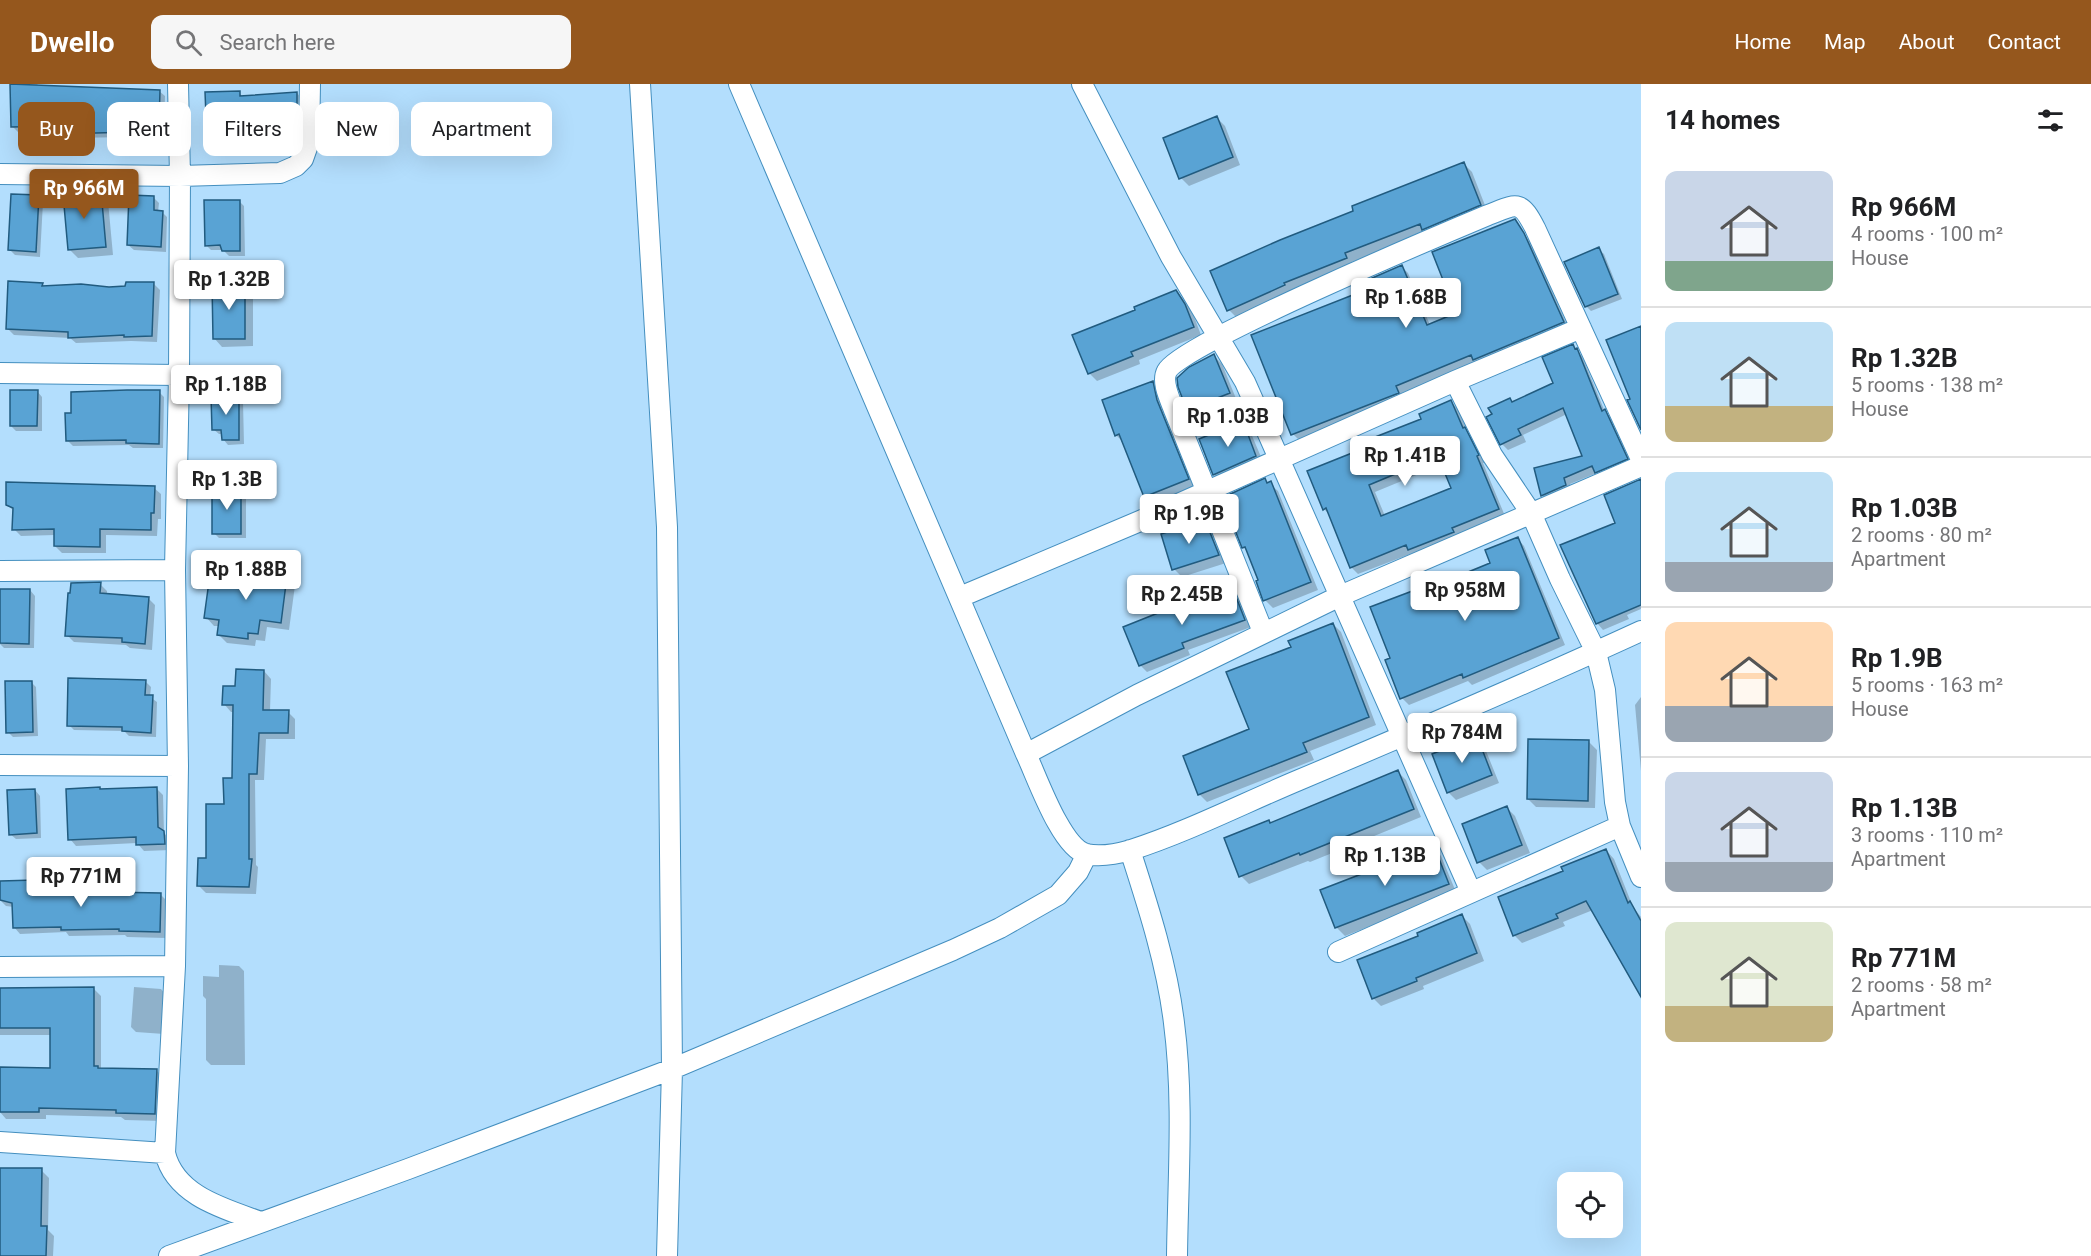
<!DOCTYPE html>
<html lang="en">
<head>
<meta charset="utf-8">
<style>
  :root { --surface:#fff; --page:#f6f6f6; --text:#202124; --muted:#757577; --line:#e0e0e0; --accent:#95571d }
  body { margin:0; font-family:Roboto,sans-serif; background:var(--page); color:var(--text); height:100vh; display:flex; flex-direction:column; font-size:22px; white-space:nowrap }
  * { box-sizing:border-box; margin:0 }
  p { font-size:20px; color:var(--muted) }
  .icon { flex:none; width:33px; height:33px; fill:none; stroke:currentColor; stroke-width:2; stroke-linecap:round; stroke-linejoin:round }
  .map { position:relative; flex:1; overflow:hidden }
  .drawer { display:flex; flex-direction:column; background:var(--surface); width:450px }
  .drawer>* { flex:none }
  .guide { position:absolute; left:18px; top:18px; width:570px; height:54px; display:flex; gap:12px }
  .buttons { position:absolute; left:1557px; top:1088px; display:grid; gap:12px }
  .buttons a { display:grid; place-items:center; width:66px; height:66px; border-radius:12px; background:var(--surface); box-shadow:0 6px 24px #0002; font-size:30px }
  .price { position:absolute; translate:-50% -51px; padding:0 14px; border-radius:6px; background:#fff; color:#222; font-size:20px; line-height:39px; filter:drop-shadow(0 2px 3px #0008) }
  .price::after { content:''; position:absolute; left:50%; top:36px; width:18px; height:14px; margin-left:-9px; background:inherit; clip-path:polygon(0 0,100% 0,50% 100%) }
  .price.current { background:var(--accent); color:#fff }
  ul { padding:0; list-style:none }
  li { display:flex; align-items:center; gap:18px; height:150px; padding:0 24px }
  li+li { border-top:2px solid var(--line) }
  li span { display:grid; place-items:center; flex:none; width:168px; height:120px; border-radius:12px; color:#555 }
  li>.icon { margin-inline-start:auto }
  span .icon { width:72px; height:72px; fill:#fffc; stroke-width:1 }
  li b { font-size:26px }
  h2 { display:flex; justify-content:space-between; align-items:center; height:72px; padding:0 24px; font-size:26px }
  .tag { padding:0 21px; border-radius:12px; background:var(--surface); box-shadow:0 6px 24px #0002; font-size:21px; line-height:54px }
  .tag.current { background:var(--accent); color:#fff }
  header { display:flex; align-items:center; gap:36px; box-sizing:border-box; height:84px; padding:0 30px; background:var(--accent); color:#fff }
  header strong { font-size:28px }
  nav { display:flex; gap:33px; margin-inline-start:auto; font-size:21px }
  .search { width:420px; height:54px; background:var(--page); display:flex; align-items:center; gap:15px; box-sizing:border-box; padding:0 21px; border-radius:12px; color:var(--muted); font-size:22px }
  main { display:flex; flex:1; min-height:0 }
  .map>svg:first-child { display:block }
  .shadow { fill:#0003; fill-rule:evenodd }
  .building { fill:#59a3d4; stroke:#215b7f; stroke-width:1.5; fill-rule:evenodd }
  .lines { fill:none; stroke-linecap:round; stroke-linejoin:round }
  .minor-casing { stroke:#448fbf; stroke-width:22 }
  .minor { stroke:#fff; stroke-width:20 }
</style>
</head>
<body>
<header>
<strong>Dwello</strong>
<div class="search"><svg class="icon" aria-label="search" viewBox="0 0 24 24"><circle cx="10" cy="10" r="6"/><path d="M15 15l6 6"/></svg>Search here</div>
<nav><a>Home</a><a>Map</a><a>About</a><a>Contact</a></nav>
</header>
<main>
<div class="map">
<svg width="1641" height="1172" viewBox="0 0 1641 1172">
  <rect width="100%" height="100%" fill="#b3defd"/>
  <!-- shadow -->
  <path class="shadow" d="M12,0H37L40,3L159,7L165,12L164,45H158V61H138L132,56V53L67,54L62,47L18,48L12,42Z
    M239,9L243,13L297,9L303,16L301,68L273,71L267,64L266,60L215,62L208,55Z
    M1217,34L1225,42L1240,81L1189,102L1181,94Z
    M1464,80L1472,88L1488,129L1427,148L1352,178L1354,182L1237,234L1229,226L1355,127Z
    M100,109L108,117L113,171L78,174L70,166Z
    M38,113L43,118L40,173L15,171L10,166Z
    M154,114L159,119L158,128H162L167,133L166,168L134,166L128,161Z
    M239,117L244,122L245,172H229L223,166H211L206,161Z
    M1514,136L1530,158L1569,245L1476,278L1402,309L1404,315L1299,356L1293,350L1375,204L1402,183L1408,189L1430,241L1458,230Z
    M1598,165L1604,170L1622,215L1591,227L1586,222Z
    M42,200L45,203L109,204L154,200L160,206L157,258L131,257L76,259L70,254L14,251L8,245Z
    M244,200L253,208V262L222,263L214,254Z
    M1176,207L1184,216L1193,230L1201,251L1139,276L1140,280L1097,297L1089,289L1137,227Z
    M1572,262L1582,272L1605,328L1611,333L1632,381L1602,394L1597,389L1570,400L1572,407L1549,417L1543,411L1584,373L1567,330L1523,351L1526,358L1508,366L1502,360L1510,315L1513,319L1554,300Z
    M1214,272L1222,280L1237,317L1196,333L1188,325Z
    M1153,299L1161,307L1196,403L1153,420L1145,412L1123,358L1116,351Z
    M37,307L42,313V347H16L11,342Z
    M159,308L164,313L163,364H133L129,361L73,362L67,356Z
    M238,313L243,318L244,360L228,361L223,355V350H219L213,345Z
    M1451,318L1458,325L1468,348L1472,352L1485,379H1483L1505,432L1417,473L1413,469L1358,490L1351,483L1330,431L1324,425L1369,364L1423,336ZM1443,380L1453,405L1385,432L1375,408Z
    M1242,339L1250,347L1264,380L1223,399L1214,391L1200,356Z
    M1265,396L1278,407L1318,506L1273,524L1265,516L1260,497L1249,468L1243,463L1232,429Z
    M154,404L161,410V435H158L157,452L106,451V469H62L55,462V451L21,452L14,445V427L8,421Z
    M1641,404V525L1627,531L1629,535L1603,546L1597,539L1617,439Z
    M241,405L246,410V454H219L214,449Z
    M1205,437L1213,446L1226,479L1182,493L1174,485Z
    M1517,454L1524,462L1565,561L1472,601L1468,597L1409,621L1402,614L1392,575L1418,510L1492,480Z
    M287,486L296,494L289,546L267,543L265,557L256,556L255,562L227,559L218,550L220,542H214L206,533L257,497Z
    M100,500L107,507V511L148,514L155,521L152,566L130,564L126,561L74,558L67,551Z
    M0,506H30L35,512L34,564H4L0,560Z
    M1233,507L1240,514L1251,543L1188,566L1190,571L1147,588L1140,581L1168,527L1171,530Z
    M1333,540L1341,548L1376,641L1310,667L1314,676L1207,718L1199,710L1251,646L1292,563Z
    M264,587L271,595L270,627L288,628L295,635V655H266L264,696H255L256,781L258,783L256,810L206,809L199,802L233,695L235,628H231L224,620L237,604Z
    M145,597L151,603L150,613L157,618L156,653L129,652L124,647L74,646L69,641Z
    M31,598L36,603L38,652L13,653L8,648Z
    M1641,613V687L1635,621Z
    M1476,654L1484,662L1499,699L1456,716L1448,708Z
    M1588,657L1597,666L1595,724L1536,723L1528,715Z
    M1398,688L1406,696L1421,733L1310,778L1308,777L1249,800L1241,792L1269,738L1271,740Z
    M156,704L163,711L164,749L171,756V766L144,767L137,759L76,762L70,755Z
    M35,706L40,712L41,754L16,755L10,750Z
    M1507,724L1515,732L1530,769L1487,786L1479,778Z
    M1433,763L1441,772L1456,808L1345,852L1337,844L1322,807Z
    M1606,766L1614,775L1633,823L1641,833V911L1593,826L1563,838L1565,842L1522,859L1514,851L1565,787Z
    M34,798L41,807L107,806L110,809L161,811L167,817L166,854L127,853L125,851L69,852L66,848L20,850L14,843V823L6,822L0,816V799Z
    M1462,832L1470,840L1484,877L1423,902L1424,905L1381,922L1373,914L1420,853Z
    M219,881L239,882L244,887L245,981H211L206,976V915L203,912V892L219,893Z
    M134,903L161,905L166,911L164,950L136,948L131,943Z
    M94,905L101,912V986L157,987L164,994L162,1037L125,1036L121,1033L46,1031V1035H6L0,1028V984L51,985V951H0V906Z
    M0,1085L41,1086L49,1094L48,1146L54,1152L53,1172H0Z"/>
  <!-- building -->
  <path class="building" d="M10,0L160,6L159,41H153V57L131,56V48L60,50V42L11,43Z
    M240,7V12L297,8V56L295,62L265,64L264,54L207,56L205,8Z
    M1217,32L1233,73L1179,95L1163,54Z
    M1464,78L1481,121L1422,146L1420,140L1345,169L1347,174L1284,199L1285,201L1227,227L1210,187L1280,156L1353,127L1352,122Z
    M101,107L106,163L68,166L63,110Z
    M11,110L39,111L36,168L8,166Z
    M129,111L154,112V126L163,127L161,163L127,161Z
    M204,116H240V167H222L220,161L205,162Z
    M1515,135L1524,149L1564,238L1473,276L1471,271L1396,302L1399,309L1386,314L1291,351L1251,251L1373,203L1370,195L1402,181L1427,241L1456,229L1432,168Z
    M1599,163L1618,210L1585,223L1564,178Z
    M8,197L43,199L42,202L81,200L109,203L125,202L126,198H154L152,252L124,253V251L68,254V248L6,245Z
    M212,199H245V255H213Z
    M1176,206L1185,220L1194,243L1131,268L1133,272L1088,290L1072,251L1135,226L1134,223Z
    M1641,242V346L1627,316L1630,315L1606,256Z
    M1573,260L1575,265L1577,264L1602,327L1605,325L1628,375L1595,389L1592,382L1564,394L1566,401L1541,412L1534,384L1582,372L1563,324L1518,345L1521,351L1500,361L1486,333L1492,330L1488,324L1510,314L1512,318L1553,299L1542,273Z
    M1214,270L1230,309L1187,326L1178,303L1177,294L1189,283Z
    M1153,297L1157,316L1189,395L1144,413L1119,350L1115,352L1102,316Z
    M10,306H38L37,342H10Z
    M127,306H160L159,360L126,359V356L66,357L65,329H71V308Z
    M239,311V356H222L221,346H212L211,312Z
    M1451,316L1463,344L1465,343L1479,371L1477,372L1499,425L1452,444L1454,448L1408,466L1406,461L1350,484L1326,424L1323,426L1307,387L1367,363L1365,357L1421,335L1419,330ZM1436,373L1437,376L1439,375L1451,404L1381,432L1369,401Z
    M1243,337L1256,372L1213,391L1199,355Z
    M1265,394L1267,399L1271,397L1311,498L1263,517L1256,497L1258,496L1245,463L1242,464L1228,428H1230L1224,413Z
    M1641,395V521L1596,540L1560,461L1615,439L1604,411Z
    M6,398L155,402L154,429H151V446L100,445V463L54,462V445L12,446L13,424L6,421Z
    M212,403H241V450H212Z
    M1205,436L1219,471L1172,486L1161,450Z
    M1518,453L1559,554L1463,594L1462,590L1400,615L1385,576L1390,574L1370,523L1415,506L1417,509L1490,479L1485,466Z
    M258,480L288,484L281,539L260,536L258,550L248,549V555L217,551L219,536L204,534L210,490L256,496Z
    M101,498L100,509L149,513L145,560L122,558V554L65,552L68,509H70L71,499Z
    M0,505H30L29,560L0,559Z
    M1233,505L1245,536L1182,559L1184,564L1139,582L1123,543L1168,525L1170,529Z
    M1333,539L1369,633L1303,659L1307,668L1198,711L1183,672L1249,645L1226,588L1291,563L1288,557Z
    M236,585L264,586L263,626H289L288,649H259L257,690H249V775H252L249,803L197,802L198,774H206V720H224L223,694H232L233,621H222L223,602H235Z
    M68,594L146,596L145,611H153L151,649L122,647V643L67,642Z
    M5,597H32L33,648L6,649Z
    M1477,652L1492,691L1447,709L1432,670Z
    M1528,655L1589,656L1588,717L1527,715Z
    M1398,686L1414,725L1300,771L1299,769L1239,793L1224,754L1269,736L1270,739Z
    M100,703V705L157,703L158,743L164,747L165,760L136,761V753L68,756L66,705Z
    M35,705L37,749L9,751L7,706Z
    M1507,722L1522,761L1477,779L1462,740Z
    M1434,762L1449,800L1335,844L1320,806Z
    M1606,765L1628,819L1630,817L1641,837V913L1586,817L1556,830L1558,834L1513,852L1498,813L1563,787L1561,783Z
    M35,796V805H108V808L161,809L160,848L119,847V845L61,846V843L13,844L12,819L0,816V797Z
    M1462,830L1477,869L1416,894L1417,897L1372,915L1357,876L1418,852L1417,849Z
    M94,903V982H98V984L157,985L155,1030L116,1029V1026L39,1024V1028H0V983L50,984V944H0V904Z
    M0,1084H42L41,1142H47L46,1172H0Z"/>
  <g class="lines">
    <defs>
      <path id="minor" d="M178,0L180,92L179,291L175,486L178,682L175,882L165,1069C175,1112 225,1125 261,1138
        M640,0L667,443L672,985L667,1172
        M739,0L1026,670C1037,693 1061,763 1086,770C1099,773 1117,770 1131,766C1187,748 1244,719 1299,696C1413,648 1528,599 1641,547
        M1082,0L1171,173L1245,298L1471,808
        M0,90L180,92L280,89L296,82L303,75L309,58L310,0
        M0,289L179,291
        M1455,297L1492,371L1531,429L1560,495L1596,568L1605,606L1615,718L1620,742L1641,793
        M0,487L175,486
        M960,513L1140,437L1455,297L1581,244
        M1263,548L1174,326C1170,315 1161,298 1167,287C1179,261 1445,149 1488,131C1517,120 1520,115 1535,144L1641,375
        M1026,670L1137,611L1340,512L1641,382
        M0,681L178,682
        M1130,766C1148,822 1167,880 1174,939C1184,1016 1178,1094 1177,1172
        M1338,868L1620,742
        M0,883L175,882
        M0,1058L165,1069
        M169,1172L408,1085L672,985L953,866L1000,844L1058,811L1078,788L1087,770"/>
    </defs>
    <!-- minor casing -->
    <use href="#minor" class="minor-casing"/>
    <!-- minor -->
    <use href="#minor" class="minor"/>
  </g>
</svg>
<div class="buttons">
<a><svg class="icon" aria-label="locate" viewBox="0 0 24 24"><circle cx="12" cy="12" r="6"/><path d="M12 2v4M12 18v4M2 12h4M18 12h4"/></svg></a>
</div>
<b class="price current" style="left:84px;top:136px">Rp 966M</b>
<b class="price" style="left:229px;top:227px">Rp 1.32B</b>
<b class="price" style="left:1406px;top:245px">Rp 1.68B</b>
<b class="price" style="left:226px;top:332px">Rp 1.18B</b>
<b class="price" style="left:1228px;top:364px">Rp 1.03B</b>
<b class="price" style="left:1405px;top:403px">Rp 1.41B</b>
<b class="price" style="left:227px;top:427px">Rp 1.3B</b>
<b class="price" style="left:1189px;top:461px">Rp 1.9B</b>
<b class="price" style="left:246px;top:517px">Rp 1.88B</b>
<b class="price" style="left:1465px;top:538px">Rp 958M</b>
<b class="price" style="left:1182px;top:542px">Rp 2.45B</b>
<b class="price" style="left:1462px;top:680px">Rp 784M</b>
<b class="price" style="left:1385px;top:803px">Rp 1.13B</b>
<b class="price" style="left:81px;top:824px">Rp 771M</b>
<div class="guide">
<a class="tag current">Buy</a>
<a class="tag">Rent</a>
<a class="tag">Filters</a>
<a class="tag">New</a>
<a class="tag">Apartment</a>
</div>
</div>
<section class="drawer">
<h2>14 homes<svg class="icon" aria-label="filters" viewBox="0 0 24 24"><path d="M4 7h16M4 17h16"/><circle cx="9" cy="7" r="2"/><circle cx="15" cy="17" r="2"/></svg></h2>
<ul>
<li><span style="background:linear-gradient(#c9d6e8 75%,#7fa58c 0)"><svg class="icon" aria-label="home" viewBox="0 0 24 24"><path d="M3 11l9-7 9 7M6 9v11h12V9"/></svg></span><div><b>Rp 966M</b><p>4 rooms · 100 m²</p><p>House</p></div></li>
<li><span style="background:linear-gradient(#bfe0f5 70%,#c2b280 0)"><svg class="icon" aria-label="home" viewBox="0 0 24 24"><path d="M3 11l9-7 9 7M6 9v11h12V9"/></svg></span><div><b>Rp 1.32B</b><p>5 rooms · 138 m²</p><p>House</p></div></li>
<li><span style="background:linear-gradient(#bfe0f5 75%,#9aa5b1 0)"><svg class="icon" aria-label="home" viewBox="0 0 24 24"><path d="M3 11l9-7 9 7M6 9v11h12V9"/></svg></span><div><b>Rp 1.03B</b><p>2 rooms · 80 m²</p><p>Apartment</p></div></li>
<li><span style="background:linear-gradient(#ffd9b3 70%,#9aa5b1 0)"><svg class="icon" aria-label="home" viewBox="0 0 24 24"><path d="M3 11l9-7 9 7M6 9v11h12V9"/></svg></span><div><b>Rp 1.9B</b><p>5 rooms · 163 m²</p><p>House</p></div></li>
<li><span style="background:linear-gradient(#c9d6e8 75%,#9aa5b1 0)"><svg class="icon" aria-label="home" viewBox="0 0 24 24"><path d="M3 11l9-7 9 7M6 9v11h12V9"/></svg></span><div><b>Rp 1.13B</b><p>3 rooms · 110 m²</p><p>Apartment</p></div></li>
<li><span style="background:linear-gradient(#dfe7d0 70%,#c2b280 0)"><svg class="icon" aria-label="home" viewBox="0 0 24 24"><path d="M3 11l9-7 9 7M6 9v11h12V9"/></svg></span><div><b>Rp 771M</b><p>2 rooms · 58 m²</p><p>Apartment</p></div></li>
</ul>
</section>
</main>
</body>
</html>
